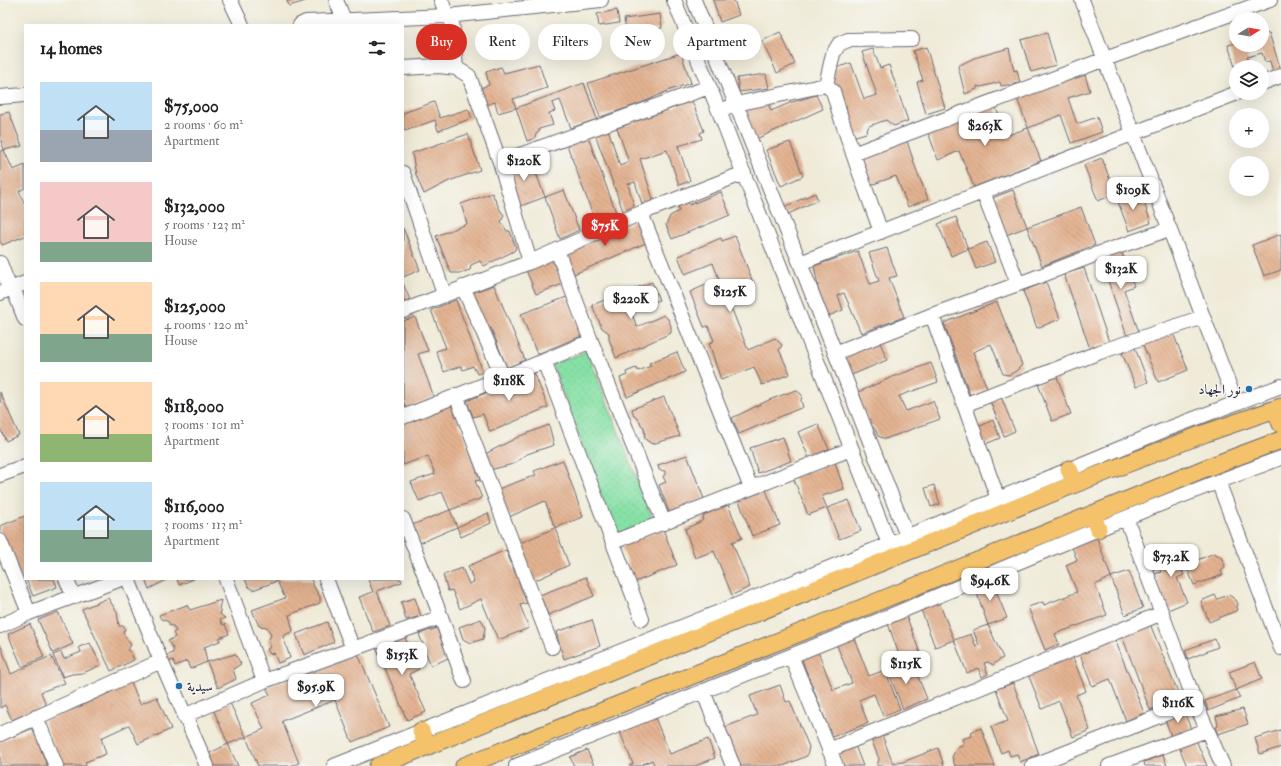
<!DOCTYPE html>
<html lang="en">
<head>
<meta charset="utf-8">
<style>
  :root { --surface:#fff; --page:#f2f2f2; --text:#202124; --muted:#757577; --accent:#d93025 }
  body { margin:0; font-family:"IM FELL Double Pica",Amiri,serif; background:var(--page); color:var(--text); height:100vh; display:flex; flex-direction:column; font-size:15px; white-space:nowrap }
  * { box-sizing:border-box; margin:0 }
  p { font-size:13px; color:var(--muted) }
  .icon { flex:none; width:22px; height:22px; fill:none; stroke:currentColor; stroke-width:2; stroke-linecap:round; stroke-linejoin:round }
  .map { position:relative; flex:1; overflow:hidden }
  .details { position:absolute; left:24px; top:24px; width:380px; height:556px; display:flex; flex-direction:column; background:var(--surface); border-radius:0px; box-shadow:0 4px 16px #0002 }
  .details>* { flex:none }
  .top-card { position:absolute; left:416px; top:24px; width:380px; height:36px; display:flex; gap:8px }
  .needle { width:26px; rotate:79deg }
  .buttons { position:absolute; left:1229px; top:12px; display:grid; gap:8px }
  .buttons a { display:grid; place-items:center; width:40px; height:40px; border-radius:50%; background:var(--surface); box-shadow:0 4px 16px #0002; font-size:20px }
  .price { position:absolute; translate:-50% -34px; padding:0 9px; border-radius:8px; background:#fff; color:#222; font-size:13px; line-height:26px; filter:drop-shadow(0 1px 2px #0008) }
  .price::after { content:''; position:absolute; left:50%; top:24px; width:12px; height:9px; margin-left:-6px; background:inherit; clip-path:polygon(0 0,100% 0,50% 100%) }
  .price.active { background:var(--accent); color:#fff }
  ul { padding:0; list-style:none }
  li { display:flex; align-items:center; gap:12px; height:100px; padding:0 16px }
  li span { display:grid; place-items:center; flex:none; width:112px; height:80px; border-radius:0px; color:#555 }
  li>.icon { margin-inline-start:auto }
  span .icon { width:48px; height:48px; fill:#fffc; stroke-width:1 }
  li b { font-size:17px }
  h2 { display:flex; justify-content:space-between; align-items:center; height:48px; padding:0 16px; font-size:17px }
  .pill { padding:0 14px; border-radius:18px; background:var(--surface); box-shadow:0 4px 16px #0002; font-size:14px; line-height:36px }
  .pill.active { background:var(--accent); color:#fff }
  .map>svg:first-child { display:block }
  .park { fill:url(#park-dots); stroke:#548270 }
  .building { fill:url(#building-back-hatch) }
  .lines { fill:none; stroke-linecap:round; stroke-linejoin:round }
  .minor-casing { stroke:#6a6872; stroke-width:16 }
  .major-casing { stroke:#6a6872; stroke-width:19 }
  .minor { stroke:#fff; stroke-width:14 }
  .major { stroke:#f4c26a; stroke-width:17 }
  .poi-dot { fill:#1f6fb2; stroke:#f6f6f2; stroke-width:1.5 }
  .labels { text-anchor:middle; stroke-width:3; stroke-linejoin:round; paint-order:stroke }
  .poi-label { font-size:14px; fill:#22223b; stroke:#f6f6f2; text-anchor:end }
</style>
</head>
<body>
<div class="map">
<svg width="1281" height="766" viewBox="0 0 1281 766">
  <defs>
    <pattern id="park-dots" width="8" height="8" patternUnits="userSpaceOnUse"><rect width="8" height="8" fill="#87e1a6"/><path d="M2 2h.1M6 6h.1" fill="none" stroke="#74c190" stroke-width="1.8" stroke-linecap="round"/></pattern>
    <pattern id="building-back-hatch" width="6" height="6" patternUnits="userSpaceOnUse"><rect width="6" height="6" fill="#e3b291"/><path d="M-1 5l2 2M0 0l6 6M5-1l2 2" fill="none" stroke="#c2997e"/></pattern>
  </defs>
  <rect width="100%" height="100%" fill="#f6f6f2"/>
  <filter id="ink" filterUnits="userSpaceOnUse"><feTurbulence type="fractalNoise" baseFrequency=".025" numOctaves="2"/><feDisplacementMap in="SourceGraphic" scale="8" xChannelSelector="R" yChannelSelector="G"/><feConvolveMatrix kernelMatrix="1 2 1 2 8 2 1 2 1" color-interpolation-filters="sRGB"/></filter>
  <filter id="wash" filterUnits="userSpaceOnUse"><feTurbulence type="fractalNoise" baseFrequency=".012" numOctaves="4" result="noise"/><feDisplacementMap in="SourceGraphic" scale="16" xChannelSelector="R" yChannelSelector="G"/><feGaussianBlur stdDeviation="0.9" result="paint"/><feColorMatrix in="noise" values="0 0 0 0 0 0 0 0 0 0 0 0 0 0 0 0 0 1.4 0 .05"/><feComposite in="paint" operator="in"/></filter>
  <g filter="url(#wash)">
    <rect width="100%" height="100%" fill="#f0ebd8"/>
    <!-- park -->
    <path class="park" d="M587,351L653,520L616,535L552,364Z"/>
    <g id="blocks">
      <!-- building -->
      <path class="building" d="M287,0H309L289,6Z
        M713,0H734L739,15L720,22Z
        M617,10L619,23L599,26L597,14Z
        M660,14L662,28L626,33L624,19Z
        M780,32L795,64L777,73L762,41Z
        M1047,33L1056,65L1031,72L1021,40Z
        M1269,33L1281,70L1273,72L1270,61L1265,62L1262,53L1247,57L1250,67H1235L1228,45L1236,43V45H1262V35Z
        M748,34L753,48L727,57L724,50L728,41Z
        M926,47L945,108L926,114L917,82L923,80L913,51Z
        M1009,48L1014,71L1017,70L1020,83L1001,86L1000,82L981,87L977,86V89L965,94L958,66L974,58Z
        M873,49L880,68L889,65L908,121L894,126L886,120L869,126L866,133L852,137L846,106L842,108L829,76L833,69L851,63L864,99L877,95L862,52Z
        M681,53L691,83L670,90L641,103L600,117L588,83Z
        M539,64L547,88L513,99L516,108L498,113L495,102L483,106L477,89L489,85L486,72L501,67L504,73Z
        M766,74L769,88L739,92L737,78Z
        M1085,75L1090,91L1068,98L1077,124L1097,117L1102,132L1071,143L1061,115L1028,128L1017,98Z
        M584,83L597,119L571,128L560,100L552,103L555,111L549,113L553,125L539,129V132L536,134L535,138L527,141L516,108Z
        M816,95L823,109L754,140L741,110L761,101L768,103L771,111L792,102Z
        M692,101L704,131L700,133L702,139L678,146L690,181L679,185L667,150L640,159L654,202L643,207L635,182L628,184L634,206L623,211L595,134L608,129L620,166L629,162L617,128Z
        M434,102L440,118L468,109L472,118L438,131L435,120L405,131L403,126V113Z
        M996,107L1005,136L1028,128L1041,161L974,187L959,151L938,160L928,132Z
        M9,112L22,146L4,150L0,138V114Z
        M468,134L480,170L449,181L424,194L416,175L412,153Z
        M588,137L617,215L596,223L567,145Z
        M907,141L916,169L928,199L908,207L896,176L868,186L857,154Z
        M790,142L803,176L781,186L766,150Z
        M4,150L13,170L25,165V188L19,191L25,205V236L2,245L0,241V151Z
        M530,157L545,197L518,207L504,167Z
        M1102,158L1115,194L1098,201L1084,165Z
        M1130,189L1136,205L1144,202L1151,223L1129,231L1115,194Z
        M564,190L579,230L560,239L545,197Z
        M1013,190L1027,227L1006,235L992,198Z
        M721,192L730,215L672,239L666,225L670,216L679,211L678,203L687,200L689,205Z
        M492,193L500,210L504,215L501,222L507,231H510L516,248L514,251L484,266L480,261L471,265L470,270L460,273H451L436,236L467,224L461,204Z
        M815,193L818,200L782,217L779,209Z
        M1081,207L1095,245L1042,266L1027,227Z
        M956,217L968,249L987,242L995,262L976,269L968,249L951,256L938,224Z
        M636,221L646,243L574,274L565,252Z
        M403,228L420,270L403,277Z
        M1281,234V270L1264,276L1252,245Z
        M735,236L754,285L727,297L748,350L775,338L782,345L779,350L790,374L762,385L754,367L721,380L709,343L714,341L708,326L704,327L690,292L719,279L713,263L685,274L678,256L721,238L722,241Z
        M887,248L897,276L889,278L904,317L861,333L844,293L838,295L843,310L824,318L813,288L818,286L814,266L858,251L870,284L879,281L869,253Z
        M1122,253L1134,286L1124,290L1139,332L1127,336L1101,260Z
        M552,259L563,284L536,294L526,270Z
        M1084,268L1109,342L1090,349L1064,274Z
        M652,282L659,300L631,311L637,327L664,315L668,319L671,326V333L616,358L609,339V333L602,328L592,305Z
        M1046,282L1060,319L1037,328L1023,291Z
        M403,283L410,300L403,302Z
        M494,285L525,360L507,368L491,328L486,329L471,293Z
        M567,297L582,336L537,354L521,314Z
        M456,300L483,372L477,374L473,366L463,370L461,366L444,372L436,351L446,348L431,310Z
        M997,302L1022,365L1016,371L1009,375L1003,374L991,344L973,352L987,388L970,395L944,323Z
        M415,317L428,351L418,354L434,397L406,408L403,401V321Z
        M1173,333L1188,370L1158,382L1143,345Z
        M880,342L887,360L847,377L840,358Z
        M1135,348L1148,382L1136,387L1122,353Z
        M677,352L685,372L627,397L620,378L627,375L626,372L636,368L638,371L651,366L649,363Z
        M931,363L938,382L899,396L906,411L933,401L940,419L885,439L878,436L875,429L871,425L854,394L892,377Z
        M534,372L548,407L490,432L483,414L473,417L467,401Z
        M1057,377L1071,414L1052,421L1038,384Z
        M796,390L802,395L801,401L803,407L739,434L732,418L769,400Z
        M0,392L19,435L6,441L0,428Z
        M664,397L680,436L652,444L645,439L644,427L641,425L640,421L634,416L632,409Z
        M1001,397L1015,431L1004,436L990,401Z
        M451,404L466,441L480,480L475,481L482,498L450,510L457,527L420,543L412,525L450,510L442,492L419,501L411,482L435,474L428,456L403,465V424Z
        M993,420L1000,438L983,445L976,428Z
        M818,424L829,449L809,458L798,432Z
        M549,425L554,445L527,454L513,464L490,470L485,454L520,436Z
        M783,437L791,461L758,473L750,448Z
        M687,455L704,499L669,512L659,485L666,482L663,477L665,474V471L659,470L658,465Z
        M563,460L583,517L555,528L569,565L534,581L520,543L555,528L545,501L509,517L498,489L536,475L534,471Z
        M835,463L844,489L822,496L827,508L808,515L793,477Z
        M934,485L940,504L931,507L925,488Z
        M766,490L780,525L752,536L739,501Z
        M849,500L861,531L839,539L827,508Z
        M728,505L742,538L732,542L750,587L732,595L714,551L695,558L685,529L702,521L704,515Z
        M488,513L491,523L461,537L457,527Z
        M25,516V579L21,581L0,532V526Z
        M663,529L677,565L635,582L621,546Z
        M1097,538L1111,577L1095,585L1107,615L1055,634L1059,644L1045,650L1028,607L1043,602L1044,605L1077,592L1066,565L1077,560L1072,547Z
        M1176,549L1184,566L1180,567L1184,575L1177,578L1187,602L1168,610L1155,574L1161,572L1154,557Z
        M506,550L527,603L520,605L529,628L498,640L481,599L460,609L452,590L448,591L443,575L462,568L469,584L474,582L468,566Z
        M1214,553L1221,557L1225,566L1221,572L1223,575L1194,585L1186,565Z
        M1129,571L1143,608L1125,615L1111,577Z
        M586,577L594,596L548,615L540,595Z
        M26,579H54L57,587L33,596Z
        M145,579H168L149,589Z
        M177,579H194L179,585Z
        M245,579H311L314,587L320,597V603L289,615L293,631L283,636L290,658L278,663L274,653L270,654L267,649L271,647L268,641L271,635L267,627L259,626L252,610L285,598L277,581L253,590L248,586Z
        M368,579H401L402,582L377,591L390,626L373,632L359,597L373,592Z
        M991,579L1007,618L988,625L974,585Z
        M1215,595L1217,599L1229,595L1236,600L1238,604L1237,607L1238,610L1209,622L1201,601Z
        M108,598L117,612L119,626H123L125,629L123,633L131,645L127,650L131,652L134,660L111,671L82,609Z
        M415,598L421,616L406,620L401,602Z
        M221,600L219,609L221,611L220,614L225,618L220,620L223,625L225,624L229,634L219,638L220,641L204,647L207,662L235,654L241,664L233,669L236,679L218,688L207,662L190,669L187,661L175,666L173,660L168,662L164,657L173,653V648L168,641L175,637L173,633L176,631L173,626L169,625V622L161,619L159,615L187,605L190,610Z
        M938,600L954,640L971,634L976,647L979,645L973,630L988,625L1003,658L999,660L993,665L988,662L984,663L988,674L982,677L978,668L967,673L954,640L935,647L920,607Z
        M58,612L73,644L53,653L38,620Z
        M906,615L920,653L901,660L887,621Z
        M481,619L485,628L483,639L470,643L463,639L459,627Z
        M592,620L600,646L564,659L556,632Z
        M327,622L334,642L304,655L296,634Z
        M30,624L44,657L22,667L8,634Z
        M1150,624L1180,698L1150,710L1122,636Z
        M437,628L448,658L431,666L419,634Z
        M853,636L869,676L885,670L900,709L883,716L874,694L859,700L868,723L832,737L800,655L817,649L833,690L852,683L836,643Z
        M1114,637L1144,713L1126,721L1110,679L1092,686L1079,652Z
        M405,638L419,669L409,674L426,712L407,720L376,647Z
        M1215,639L1218,647L1188,659L1185,650Z
        M90,643L101,665L83,673L72,674L63,677L53,655L61,652L64,659L81,652L79,647Z
        M0,644L11,674L51,656L65,683L41,692L46,705L12,720L5,705L0,708Z
        M358,654L389,727L352,742L335,700L282,721L299,763L290,766H258L246,737L264,729L252,703L270,695L266,687Z
        M1072,655L1086,691L1076,695L1090,730L1073,737L1059,701L1042,709L1028,674Z
        M901,660L906,672L915,669L927,699L903,709L886,666Z
        M1255,662L1262,679L1236,690L1229,672Z
        M131,682L140,704L157,697L171,729L138,744L129,725L101,738L106,754L85,762L86,766H62L44,721L81,706Z
        M1013,683L1039,754L1020,762L1017,754L1010,756L1008,750L1001,753L991,727L1008,721L996,689Z
        M780,685L786,702L790,701L809,747L807,756L783,766H731L717,730L757,715L750,696Z
        M1236,690L1240,698L1208,711L1205,701Z
        M230,703L246,737L228,744L213,709Z
        M1243,709L1248,724L1218,734L1215,728L1218,726L1216,716Z
        M1184,712L1191,729L1171,736L1165,719Z
        M653,713L670,754L708,739L715,758L695,766H655L652,760L639,766H629L633,764L618,727Z
        M33,728L47,766H0V742Z
        M981,728L995,766H955L952,757L957,747L964,744L962,739L972,736L971,732Z
        M1281,730V747L1260,754L1255,738Z
        M881,732L893,764L903,762L938,748L944,766H877L879,759L870,736Z
        M1196,740L1207,766H1187L1179,747Z
        M854,743L863,766H843L837,750Z
        M228,744L238,766H206L202,757Z
        M587,750L594,766H574L570,757Z
        M1163,755L1167,766H1145L1144,762Z"/>
    </g>
  </g>
  <g filter="url(#ink)">
    <use href="#blocks" fill-opacity="0" stroke="#6a6872" stroke-width="1"/>
    <g class="lines">
      <defs>
        <path id="minor" d="M230,0L242,25
          M336,0L346,25
          M441,0L447,16L452,21L456,68
          M674,0L719,111L889,544
          M694,0L800,263L907,536
          M1082,0L1236,403
          M300,25L306,22L447,16L601,0
          M403,68L439,66L456,68L469,76L500,162L530,262
          M1262,83L1281,76
          M826,85L833,54L839,44L848,40L912,39
          M0,97L25,95
          M727,108L736,104L826,85L833,91L841,118L859,171L881,232
          M853,154L1105,59L1270,0
          M500,162L709,87
          M403,173L444,294
          M983,192L1018,284
          M641,213L751,488
          M557,250L591,341L664,523
          M0,263L10,289
          M800,263L1237,93
          M463,287L503,377
          M13,288L25,319
          M0,293L25,283
          M403,311L530,262L641,213L744,173
          M932,315L998,499
          M835,353L932,315L1018,284L1032,279L1097,254L1170,229
          M544,361L642,619
          M456,395L552,647
          M964,405L1100,352L1203,317
          M403,417L544,361L591,341
          M0,475L25,466
          M1218,481L1281,648
          M1126,518L1195,702L1223,766
          M403,519L441,617L464,681
          M0,541L29,613
          M613,542L851,449
          M66,579L74,597
          M128,579L161,661L207,766
          M226,579L264,681
          M326,579L353,649
          M0,626L29,613L121,579
          M791,656L836,766
          M703,691L733,766
          M184,716L264,681L441,617
          M36,717L56,766
          M0,734L161,661
          M829,750L1162,613
          M334,766L889,544L1162,431L1281,386
          M516,766C639,717 763,668 885,618C1016,563 1147,507 1281,458
          M1032,766L1195,702
          M1109,766L1207,730"/>
        <path id="major" d="M1275,409L1281,424
          M1069,469L1075,484
          M1092,514L1098,529
          M421,731L427,747
          M378,766L1075,484L1206,433L1281,407
          M464,766L847,614L1206,468L1281,440"/>
      </defs>
      <!-- minor casing -->
      <use href="#minor" class="minor-casing"/>
      <!-- major casing -->
      <use href="#major" class="major-casing"/>
      <!-- minor -->
      <use href="#minor" class="minor"/>
      <!-- major -->
      <use href="#major" class="major"/>
    </g>
  </g>
  <!-- markers -->
  <g class="poi-dot">
    <circle cx="1249" cy="389" r="4"/>
    <circle cx="179" cy="686" r="4"/>
  </g>
  <g class="labels">
    <!-- poi labels -->
    <g class="poi-label">
      <text x="1241" y="394">نور الجهاد</text>
      <text x="187" y="691" text-anchor="start">سيدية</text>
    </g>
  </g>
</svg>
<div class="buttons">
<a><svg class="needle" viewBox="-14 -14 28 28"><path d="M0-13l5 13h-10z" fill="#e53935"/><path d="M0 13l5-13h-10z" fill="#757577"/></svg></a>
<a><svg class="icon" aria-label="layers" viewBox="0 0 24 24"><path d="M12 4l9 5-9 5-9-5zM3 14l9 5 9-5"/></svg></a>
<a>+</a>
<a>−</a>
</div>
<b class="price" style="left:985px;top:147px">$263K</b>
<b class="price" style="left:524px;top:182px">$120K</b>
<b class="price" style="left:1133px;top:211px">$109K</b>
<b class="price active" style="left:605px;top:247px">$75K</b>
<b class="price" style="left:1121px;top:290px">$132K</b>
<b class="price" style="left:730px;top:313px">$125K</b>
<b class="price" style="left:631px;top:320px">$220K</b>
<b class="price" style="left:509px;top:402px">$118K</b>
<b class="price" style="left:1171px;top:578px">$73.2K</b>
<b class="price" style="left:990px;top:602px">$94.6K</b>
<b class="price" style="left:402px;top:676px">$153K</b>
<b class="price" style="left:906px;top:685px">$115K</b>
<b class="price" style="left:316px;top:708px">$95.9K</b>
<b class="price" style="left:1178px;top:724px">$116K</b>
<div class="top-card">
<a class="pill active">Buy</a>
<a class="pill">Rent</a>
<a class="pill">Filters</a>
<a class="pill">New</a>
<a class="pill">Apartment</a>
</div>
<section class="details">
<h2>14 homes<svg class="icon" aria-label="filters" viewBox="0 0 24 24"><path d="M4 7h16M4 17h16"/><circle cx="9" cy="7" r="2"/><circle cx="15" cy="17" r="2"/></svg></h2>
<ul>
<li><span style="background:linear-gradient(#bfe0f5 60%,#9aa5b1 0)"><svg class="icon" aria-label="home" viewBox="0 0 24 24"><path d="M3 11l9-7 9 7M6 9v11h12V9"/></svg></span><div><b>$75,000</b><p>2 rooms · 60 m²</p><p>Apartment</p></div></li>
<li><span style="background:linear-gradient(#f6c9c9 75%,#7fa58c 0)"><svg class="icon" aria-label="home" viewBox="0 0 24 24"><path d="M3 11l9-7 9 7M6 9v11h12V9"/></svg></span><div><b>$132,000</b><p>5 rooms · 123 m²</p><p>House</p></div></li>
<li><span style="background:linear-gradient(#ffd9b3 65%,#7fa58c 0)"><svg class="icon" aria-label="home" viewBox="0 0 24 24"><path d="M3 11l9-7 9 7M6 9v11h12V9"/></svg></span><div><b>$125,000</b><p>4 rooms · 120 m²</p><p>House</p></div></li>
<li><span style="background:linear-gradient(#ffd9b3 65%,#8fb573 0)"><svg class="icon" aria-label="home" viewBox="0 0 24 24"><path d="M3 11l9-7 9 7M6 9v11h12V9"/></svg></span><div><b>$118,000</b><p>3 rooms · 101 m²</p><p>Apartment</p></div></li>
<li><span style="background:linear-gradient(#bfe0f5 60%,#7fa58c 0)"><svg class="icon" aria-label="home" viewBox="0 0 24 24"><path d="M3 11l9-7 9 7M6 9v11h12V9"/></svg></span><div><b>$116,000</b><p>3 rooms · 113 m²</p><p>Apartment</p></div></li>
</ul>
</section>
</div>
</body>
</html>
